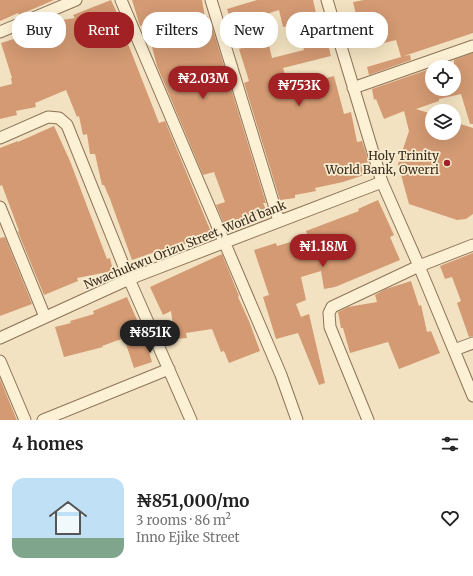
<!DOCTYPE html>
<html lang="en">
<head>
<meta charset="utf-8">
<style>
  :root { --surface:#fff; --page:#f6f6f6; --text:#222; --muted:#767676; --line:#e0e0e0; --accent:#a12124 }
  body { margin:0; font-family:Merriweather,serif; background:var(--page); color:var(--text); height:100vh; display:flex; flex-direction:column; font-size:15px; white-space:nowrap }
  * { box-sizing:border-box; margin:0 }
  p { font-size:13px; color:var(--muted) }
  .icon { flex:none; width:22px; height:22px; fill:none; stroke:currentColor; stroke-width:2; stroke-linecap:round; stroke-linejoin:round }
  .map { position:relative; height:420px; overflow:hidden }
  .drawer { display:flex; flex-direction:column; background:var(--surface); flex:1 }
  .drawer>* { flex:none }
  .hud { position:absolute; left:12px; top:12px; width:449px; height:36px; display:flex; gap:8px }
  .fabs { position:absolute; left:425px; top:60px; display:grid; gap:8px }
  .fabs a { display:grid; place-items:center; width:36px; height:36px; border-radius:50%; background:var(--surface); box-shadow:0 4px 16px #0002; font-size:20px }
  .price { position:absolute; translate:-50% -34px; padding:0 9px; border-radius:14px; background:var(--accent); color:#fff; font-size:13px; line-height:26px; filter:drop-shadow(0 1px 2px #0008) }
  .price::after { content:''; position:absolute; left:50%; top:24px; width:12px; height:9px; margin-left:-6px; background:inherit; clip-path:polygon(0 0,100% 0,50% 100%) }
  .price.current { background:#222; color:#fff }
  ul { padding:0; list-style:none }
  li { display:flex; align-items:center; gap:12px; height:100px; padding:0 12px }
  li+li { border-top:1px solid var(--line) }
  li span { display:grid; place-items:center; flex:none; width:112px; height:80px; border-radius:12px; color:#555 }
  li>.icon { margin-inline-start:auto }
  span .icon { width:48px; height:48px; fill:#fffc; stroke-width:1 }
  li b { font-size:17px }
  h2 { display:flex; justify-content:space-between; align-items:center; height:48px; padding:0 12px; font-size:17px }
  .pill { padding:0 14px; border-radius:16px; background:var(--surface); box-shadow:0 4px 16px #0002; font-size:14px; line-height:36px }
  .pill.current { background:var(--accent); color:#fff }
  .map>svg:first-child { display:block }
  .building { fill:#d39a73 }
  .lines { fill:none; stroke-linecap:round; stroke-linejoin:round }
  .street-casing { stroke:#8d7357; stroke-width:13 }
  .street { stroke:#fcf0d5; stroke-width:11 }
  .poi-dot { fill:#a12124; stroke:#f8edd1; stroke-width:1.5 }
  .labels { text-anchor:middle; stroke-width:3.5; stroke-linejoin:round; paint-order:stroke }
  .poi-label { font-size:12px; fill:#3b2b1c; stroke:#f8edd1; text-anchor:end }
  .street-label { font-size:12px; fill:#3b2b1c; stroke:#f8edd1 }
</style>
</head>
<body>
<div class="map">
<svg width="473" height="420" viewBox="0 0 473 420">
  <rect width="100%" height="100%" fill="#f2e2c1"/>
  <!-- building -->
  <path class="building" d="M0,0H54L19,15L18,13L0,21Z
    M111,0L125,30L123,31L159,123L165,121L211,232L178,247L177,244L153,254L152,253L132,260L110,199L104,185H102L95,154H90L87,134L83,135L79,116L77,117L66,90L35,103L36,107L16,111L17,115L0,119V87L12,84L11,78H12L1,43L17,38L19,44L32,38L57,31L55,21L75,18L73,15Z
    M132,0H202L205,17L208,16L214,33L266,203H263L266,210L224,224L216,205L225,202L214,172L203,175L157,66L146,24L140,26Z
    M257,0H313L319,26L321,25L325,45L328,44L331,56L283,68L289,88L334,76L344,114L351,112L357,142L362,141L369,162L361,164L364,175L343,182L315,188L316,191L295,195V198L280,200L244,83L249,81L239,49L268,41L272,58L304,50L298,24L283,27L279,10L232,25L227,9Z
    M364,0H473V33L404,56L410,55L411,60L369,75L367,67L401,57L396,40L364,48L353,2Z
    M473,53V124H470L461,94L439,99V101L416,109L432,114V133H454V122L473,128V214L466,219L457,220L409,204L398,164L409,131L404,111L384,119L376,99L374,100L372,89L427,70L432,82V89H454V60Z
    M54,126L70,161L107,259L110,258L113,271L77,278L78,281L44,295L18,232L19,231L2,185L0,186V148L18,141V142Z
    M378,200L394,235L390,237L400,260L335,287L324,289L321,271L301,277L306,300L296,304L301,317L309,314L325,383L319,385L298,333L276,339L263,297L269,295L254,250L276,243L277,246L308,237L306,231L359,211L358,209Z
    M5,237L32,304L0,316V238Z
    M473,253V336L469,337L457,303L461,301L452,277L445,279L440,266Z
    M222,254L239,296L238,297L249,321L260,351L229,363L224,351L221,352L212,329L186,333L187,338L175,339L171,311L163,315L150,287Z
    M411,281L419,306L421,305L427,332L431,331L440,353L399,369L388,342L350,353L343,328H341L338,312L348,307L377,302L375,295L386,289Z
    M127,297L145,338L152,362L134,368L124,338L102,346L103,347L64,357L55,327L71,323L70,321L94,314L93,311Z
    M0,379L16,418L17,420H0Z"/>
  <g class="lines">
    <defs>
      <path id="street" d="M121,0L281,375L297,420
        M211,0L279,221
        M327,0L382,182L419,266L473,396
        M0,32L76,0
        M353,88L473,46
        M0,138L48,117L59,118L67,125L129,279L191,420
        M0,207L45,317
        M0,338L129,279L382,182
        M454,350L473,343
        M0,361L25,420
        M43,420L169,369
        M368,420L330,327L329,313L332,307L419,266L473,245"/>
    </defs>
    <!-- street casing -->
    <use href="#street" class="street-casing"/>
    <!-- street -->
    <use href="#street" class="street"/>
  </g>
  <!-- markers -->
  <circle class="poi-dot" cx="447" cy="163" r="4"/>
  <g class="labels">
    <!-- poi labels -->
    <g class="poi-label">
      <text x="439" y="160">Holy Trinity<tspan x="439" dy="14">World Bank, Owerri</tspan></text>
    </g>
    <!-- street labels -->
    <g class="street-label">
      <text transform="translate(185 245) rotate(-22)" y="4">Nwachukwu Orizu Street, World bank</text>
    </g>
  </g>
</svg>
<div class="fabs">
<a><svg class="icon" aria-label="locate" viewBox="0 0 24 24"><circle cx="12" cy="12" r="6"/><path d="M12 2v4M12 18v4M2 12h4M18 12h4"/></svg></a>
<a><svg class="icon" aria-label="layers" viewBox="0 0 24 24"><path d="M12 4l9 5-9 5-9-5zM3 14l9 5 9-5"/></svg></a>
</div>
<b class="price" style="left:203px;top:100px">₦2.03M</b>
<b class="price" style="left:299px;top:107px">₦753K</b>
<b class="price" style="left:323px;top:268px">₦1.18M</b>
<b class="price current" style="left:150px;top:354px">₦851K</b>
<div class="hud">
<a class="pill">Buy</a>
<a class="pill current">Rent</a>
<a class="pill">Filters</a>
<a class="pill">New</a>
<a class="pill">Apartment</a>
</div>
</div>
<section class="drawer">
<h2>4 homes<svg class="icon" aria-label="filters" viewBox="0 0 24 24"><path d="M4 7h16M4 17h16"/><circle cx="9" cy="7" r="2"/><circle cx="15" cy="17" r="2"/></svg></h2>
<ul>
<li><span style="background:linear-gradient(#bfe0f5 75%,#7fa58c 0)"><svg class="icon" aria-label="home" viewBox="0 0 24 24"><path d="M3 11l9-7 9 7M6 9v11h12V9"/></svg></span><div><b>₦851,000/mo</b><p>3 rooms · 86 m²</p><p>Inno Ejike Street</p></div><svg class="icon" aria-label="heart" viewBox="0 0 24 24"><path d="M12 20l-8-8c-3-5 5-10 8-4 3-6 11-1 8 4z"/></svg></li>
</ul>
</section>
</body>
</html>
